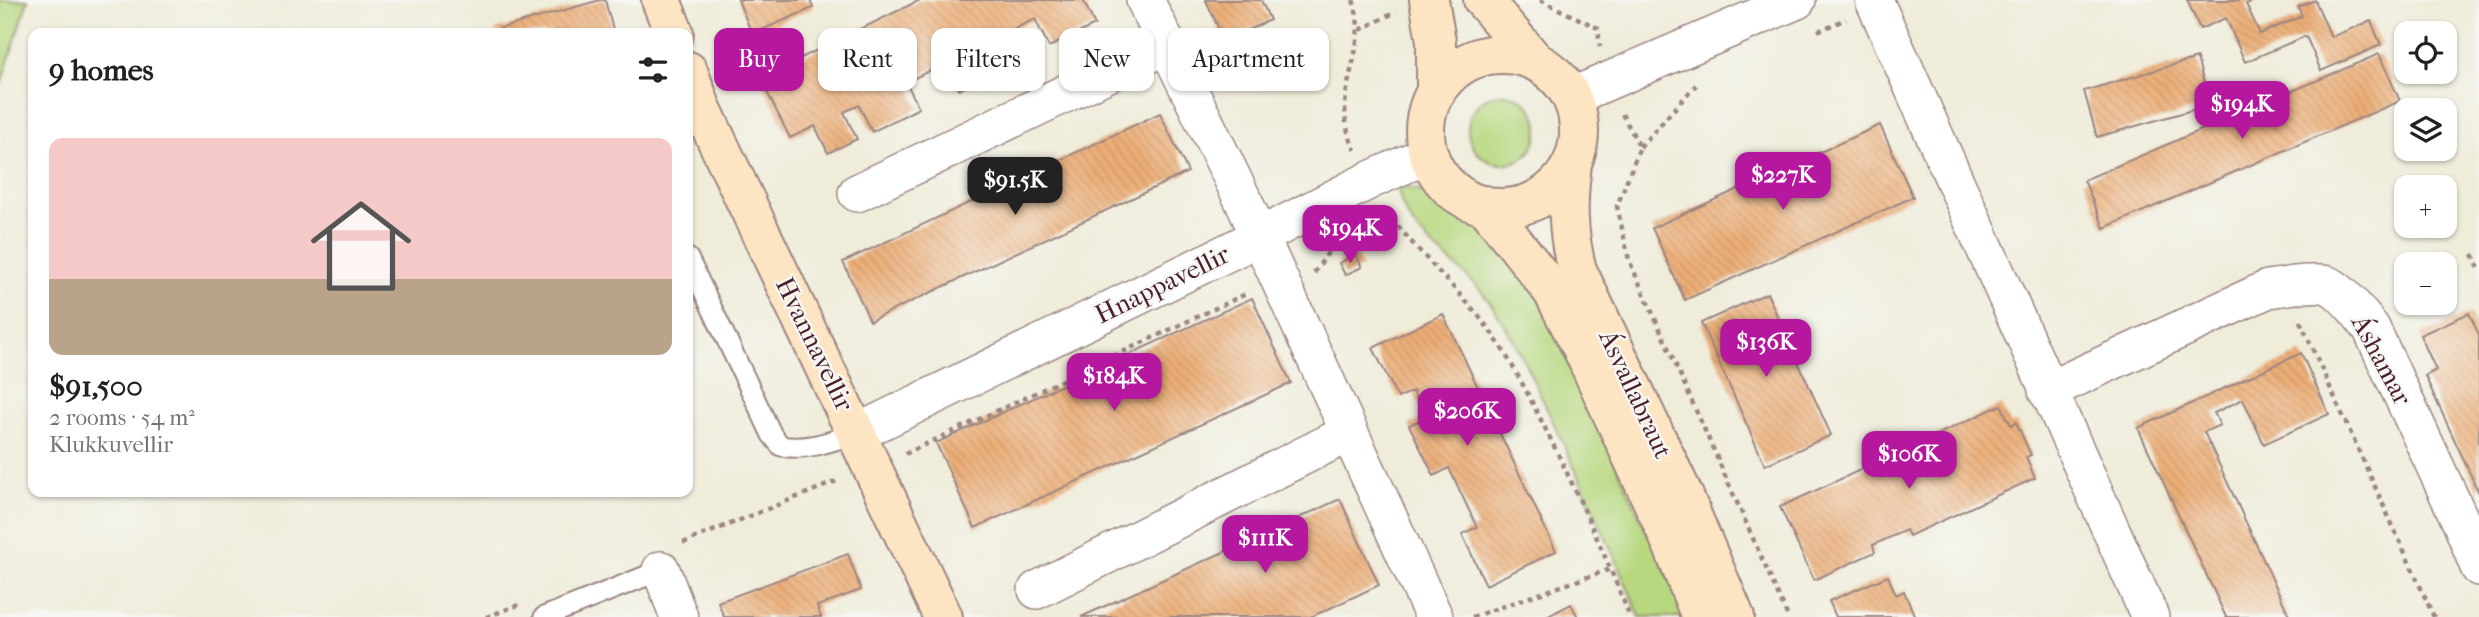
<!DOCTYPE html>
<html lang="en">
<head>
<meta charset="utf-8">
<style>
  :root { --surface:#fff; --page:#f2f2f2; --text:#202124; --muted:#757577; --line:#e0e0e0; --accent:#b5179e }
  body { margin:0; font-family:"IM FELL French Canon",serif; background:var(--page); color:var(--text); height:100vh; display:flex; flex-direction:column; font-size:26px; white-space:nowrap }
  * { box-sizing:border-box; margin:0 }
  p { font-size:23px; color:var(--muted) }
  .icon { flex:none; width:38px; height:38px; fill:none; stroke:currentColor; stroke-width:2; stroke-linecap:round; stroke-linejoin:round }
  .map { position:relative; flex:1; overflow:hidden }
  .panel { position:absolute; left:28px; top:28px; width:665px; height:469px; display:flex; flex-direction:column; background:var(--surface); border-radius:14px; box-shadow:0 2px 5px #0004 }
  .panel>* { flex:none }
  .top-card { position:absolute; left:714px; top:28px; width:665px; height:63px; display:flex; gap:14px }
  .tools { position:absolute; left:2394px; top:21px; display:grid; gap:14px }
  .tools a { display:grid; place-items:center; width:63px; height:63px; border-radius:14px; background:var(--surface); box-shadow:0 2px 5px #0004; font-size:35px }
  .price { position:absolute; translate:-50% -60px; padding:0 16px; border-radius:14px; background:var(--accent); color:#fff; font-size:23px; line-height:46px; filter:drop-shadow(0 2px 4px #0008) }
  .price::after { content:''; position:absolute; left:50%; top:42px; width:21px; height:16px; margin-left:-10px; background:inherit; clip-path:polygon(0 0,100% 0,50% 100%) }
  .price.active { background:#222; color:#fff }
  ul { padding:0; list-style:none }
  li { display:grid; align-content:center; gap:14px; height:371px; padding:0 21px }
  li+li { border-top:2px solid var(--line) }
  li span { display:grid; place-items:center; height:217px; border-radius:14px; color:#555 }
  li>.icon { margin-inline-start:auto }
  span .icon { width:126px; height:126px; fill:#fffc; stroke-width:1 }
  li b { font-size:30px }
  h2 { display:flex; justify-content:space-between; align-items:center; height:84px; padding:0 21px; font-size:30px }
  .tag { padding:0 24px; border-radius:14px; background:var(--surface); box-shadow:0 2px 5px #0004; font-size:24px; line-height:63px }
  .tag.active { background:var(--accent); color:#fff }
  .map>svg:first-child { display:block }
  .grass { fill:#b7d87f; stroke:#807c55; stroke-width:2 }
  .building { fill:url(#building-back-hatch) }
  .lines { fill:none; stroke-linecap:round; stroke-linejoin:round }
  .lane-casing { stroke:#9c8682; stroke-width:23 }
  .street-casing { stroke:#9c8682; stroke-width:40 }
  .secondary-casing { stroke:#9c8682; stroke-width:42 }
  .path { stroke:#9c8682; stroke-width:4.5; stroke-dasharray:5 5; stroke-linecap:butt }
  .lane { stroke:#fff; stroke-width:19 }
  .street { stroke:#fff; stroke-width:37 }
  .secondary { stroke:#fde5c4; stroke-width:38 }
  .labels { text-anchor:middle; stroke-width:5; stroke-linejoin:round; paint-order:stroke }
  .street-label { font-size:26px; fill:#4a1f2b; stroke:#f6f6f2 }
</style>
</head>
<body>
<div class="map">
<svg width="2479" height="617" viewBox="0 0 2479 617">
  <defs>
    <pattern id="building-back-hatch" width="6" height="6" patternUnits="userSpaceOnUse" patternTransform="scale(1.75)"><rect width="6" height="6" fill="#ecae77"/><path d="M-1 5l2 2M0 0l6 6M5-1l2 2" fill="none" stroke="#cc9567"/></pattern>
  </defs>
  <rect width="100%" height="100%" fill="#f6f6f2"/>
  <filter id="ink" filterUnits="userSpaceOnUse"><feTurbulence type="fractalNoise" baseFrequency=".0143" numOctaves="2"/><feDisplacementMap in="SourceGraphic" scale="14" xChannelSelector="R" yChannelSelector="G"/><feConvolveMatrix kernelMatrix="1 2 1 2 8 2 1 2 1" color-interpolation-filters="sRGB"/></filter>
  <filter id="wash" filterUnits="userSpaceOnUse"><feTurbulence type="fractalNoise" baseFrequency=".00686" numOctaves="4" result="noise"/><feDisplacementMap in="SourceGraphic" scale="28" xChannelSelector="R" yChannelSelector="G"/><feGaussianBlur stdDeviation="1.57" result="paint"/><feColorMatrix in="noise" values="0 0 0 0 0 0 0 0 0 0 0 0 0 0 0 0 0 1.4 0 .05"/><feComposite in="paint" operator="in"/></filter>
  <g filter="url(#wash)">
    <rect width="100%" height="100%" fill="#efecd9"/>
    <!-- grass -->
    <path class="grass" d="M0,0H28L0,87Z
      M1468 129a35 35 0 1 1 70 0a35 35 0 1 1-70 0Z
      M1398,187L1413,189L1433,195L1485,232L1529,277L1687,617H1640C1611,548 1581,481 1549,413C1529,372 1511,328 1482,292C1455,259 1402,234 1398,187Z"/>
    <g id="blocks">
      <!-- building -->
      <path class="building" d="M600,0H605L614,33H496L495,30Z
        M738,0H810L813,8L752,34Z
        M920,0H1083L1095,25L1049,47L1035,19L995,38L1008,66L959,90L946,63L906,82L919,108L872,132L859,105L844,112L857,139L828,153L815,126L790,138L760,78Z
        M1206,0H1261L1270,20L1224,41Z
        M2187,0H2256L2246,4L2260,34L2302,16L2298,7L2315,0L2331,37L2371,21L2381,45L2321,71L2306,36L2245,62L2226,18L2200,29Z
        M2379,54L2400,101L2104,228L2084,180Z
        M2197,58L2210,105L2097,137L2084,91Z
        M1160,113L1188,172L870,321L843,262Z
        M1880,125L1913,197L1685,300L1652,228Z
        M1356,255L1362,267L1345,275L1339,263Z
        M1767,293L1831,435L1765,465L1701,323Z
        M1252,298L1291,383L975,528L936,443Z
        M2469,313L2479,335V493L2425,376L2436,370L2420,335Z
        M1443,314L1556,551L1486,585L1462,534L1477,527L1449,468L1434,476L1409,425L1425,418L1413,391L1398,398L1373,348Z
        M2301,353L2329,414L2264,444L2243,399L2214,413L2220,425L2204,432L2290,617H2226L2138,428Z
        M2001,405L2011,425L2016,422L2031,455L2026,457L2035,478L1909,536L1906,530L1873,545L1875,552L1814,580L1780,507Z
        M1340,499L1379,585L1324,611L1310,617H1081Z
        M848,554L861,590L817,606L821,617H724L718,602Z
        M1888,576L1896,595L1904,591L1915,617H1836L1829,601Z
        M1571,604L1578,617H1546Z"/>
    </g>
  </g>
  <g filter="url(#ink)">
    <use href="#blocks" fill-opacity="0" stroke="#9c8682" stroke-width="2"/>
    <g class="lines">
      <defs>
        <path id="lane" d="M688,258L772,435L781,446C807,451 832,441 857,433
          M544,617L661,570"/>
        <path id="street" d="M1145,0L1243,200L1434,617
          M1874,0L2150,617
          M1571,97L1797,0
          M857,193L1167,45
          M2047,391L2268,289C2282,287 2315,281 2328,285C2343,291 2361,316 2371,328L2461,522L2479,567
          M857,433L1259,237L1370,180L1429,154
          M661,570L679,617
          M1037,590L1349,433"/>
        <path id="secondary" d="M661,0L674,33
          M1429,0L1436,41V92
          M1483,0L1535,61
          M1425 131a77 77 0 1 1 154 0a77 77 0 1 1-154 0Z
          M688,71L701,107L943,617
          M1572,164C1567,203 1567,232 1577,270L1682,492L1735,617
          M1485,205L1553,292L1582,348L1672,544L1701,617"/>
      </defs>
      <!-- lane casing -->
      <use href="#lane" class="lane-casing"/>
      <!-- street casing -->
      <use href="#street" class="street-casing"/>
      <!-- secondary casing -->
      <use href="#secondary" class="secondary-casing"/>
      <!-- path -->
      <path class="path" d="M1353,0C1372,55 1326,92 1355,150
        M1540,0L1598,28L1600,47
        M1360,30L1396,12
        M1818,31L1846,19
        M1622,114L1640,147L1617,206L1629,260L1788,617
        M1640,147L1696,85
        M1386,210C1418,255 1461,290 1493,335C1513,364 1529,396 1545,428C1576,490 1604,552 1630,617
        M2473,254L2479,268
        M1314,273L1329,251L1392,218
        M2300,321L2434,617
        M905,454L1248,293
        M683,543L837,481
        M486,617L521,604
        M1472,617L1611,569"/>
      <!-- lane -->
      <use href="#lane" class="lane"/>
      <!-- street -->
      <use href="#street" class="street"/>
      <!-- secondary -->
      <use href="#secondary" class="secondary"/>
    </g>
  </g>
  <g class="labels">
    <!-- street labels -->
    <g class="street-label">
      <text transform="translate(1162 284) rotate(-26)" y="9">Hnappavellir</text>
      <text transform="translate(815 344) rotate(64)" y="9">Hvannavellir</text>
      <text transform="translate(2382 360) rotate(62)" y="9">Áshamar</text>
      <text transform="translate(1636 394) rotate(65)" y="9">Ásvallabraut</text>
    </g>
  </g>
</svg>
<div class="tools">
<a><svg class="icon" aria-label="locate" viewBox="0 0 24 24"><circle cx="12" cy="12" r="6"/><path d="M12 2v4M12 18v4M2 12h4M18 12h4"/></svg></a>
<a><svg class="icon" aria-label="layers" viewBox="0 0 24 24"><path d="M12 4l9 5-9 5-9-5zM3 14l9 5 9-5"/></svg></a>
<a>+</a>
<a>−</a>
</div>
<b class="price" style="left:2242px;top:141px">$194K</b>
<b class="price" style="left:1783px;top:212px">$227K</b>
<b class="price active" style="left:1015px;top:217px">$91.5K</b>
<b class="price" style="left:1350px;top:265px">$194K</b>
<b class="price" style="left:1766px;top:379px">$136K</b>
<b class="price" style="left:1114px;top:413px">$184K</b>
<b class="price" style="left:1467px;top:448px">$206K</b>
<b class="price" style="left:1909px;top:491px">$106K</b>
<b class="price" style="left:1265px;top:575px">$111K</b>
<div class="top-card">
<a class="tag active">Buy</a>
<a class="tag">Rent</a>
<a class="tag">Filters</a>
<a class="tag">New</a>
<a class="tag">Apartment</a>
</div>
<section class="panel">
<h2>9 homes<svg class="icon" aria-label="filters" viewBox="0 0 24 24"><path d="M4 7h16M4 17h16"/><circle cx="9" cy="7" r="2"/><circle cx="15" cy="17" r="2"/></svg></h2>
<ul>
<li><span style="background:linear-gradient(#f6c9c9 65%,#b9a48a 0)"><svg class="icon" aria-label="home" viewBox="0 0 24 24"><path d="M3 11l9-7 9 7M6 9v11h12V9"/></svg></span><div><b>$91,500</b><p>2 rooms · 54 m²</p><p>Klukkuvellir</p></div></li>
</ul>
</section>
</div>
</body>
</html>
